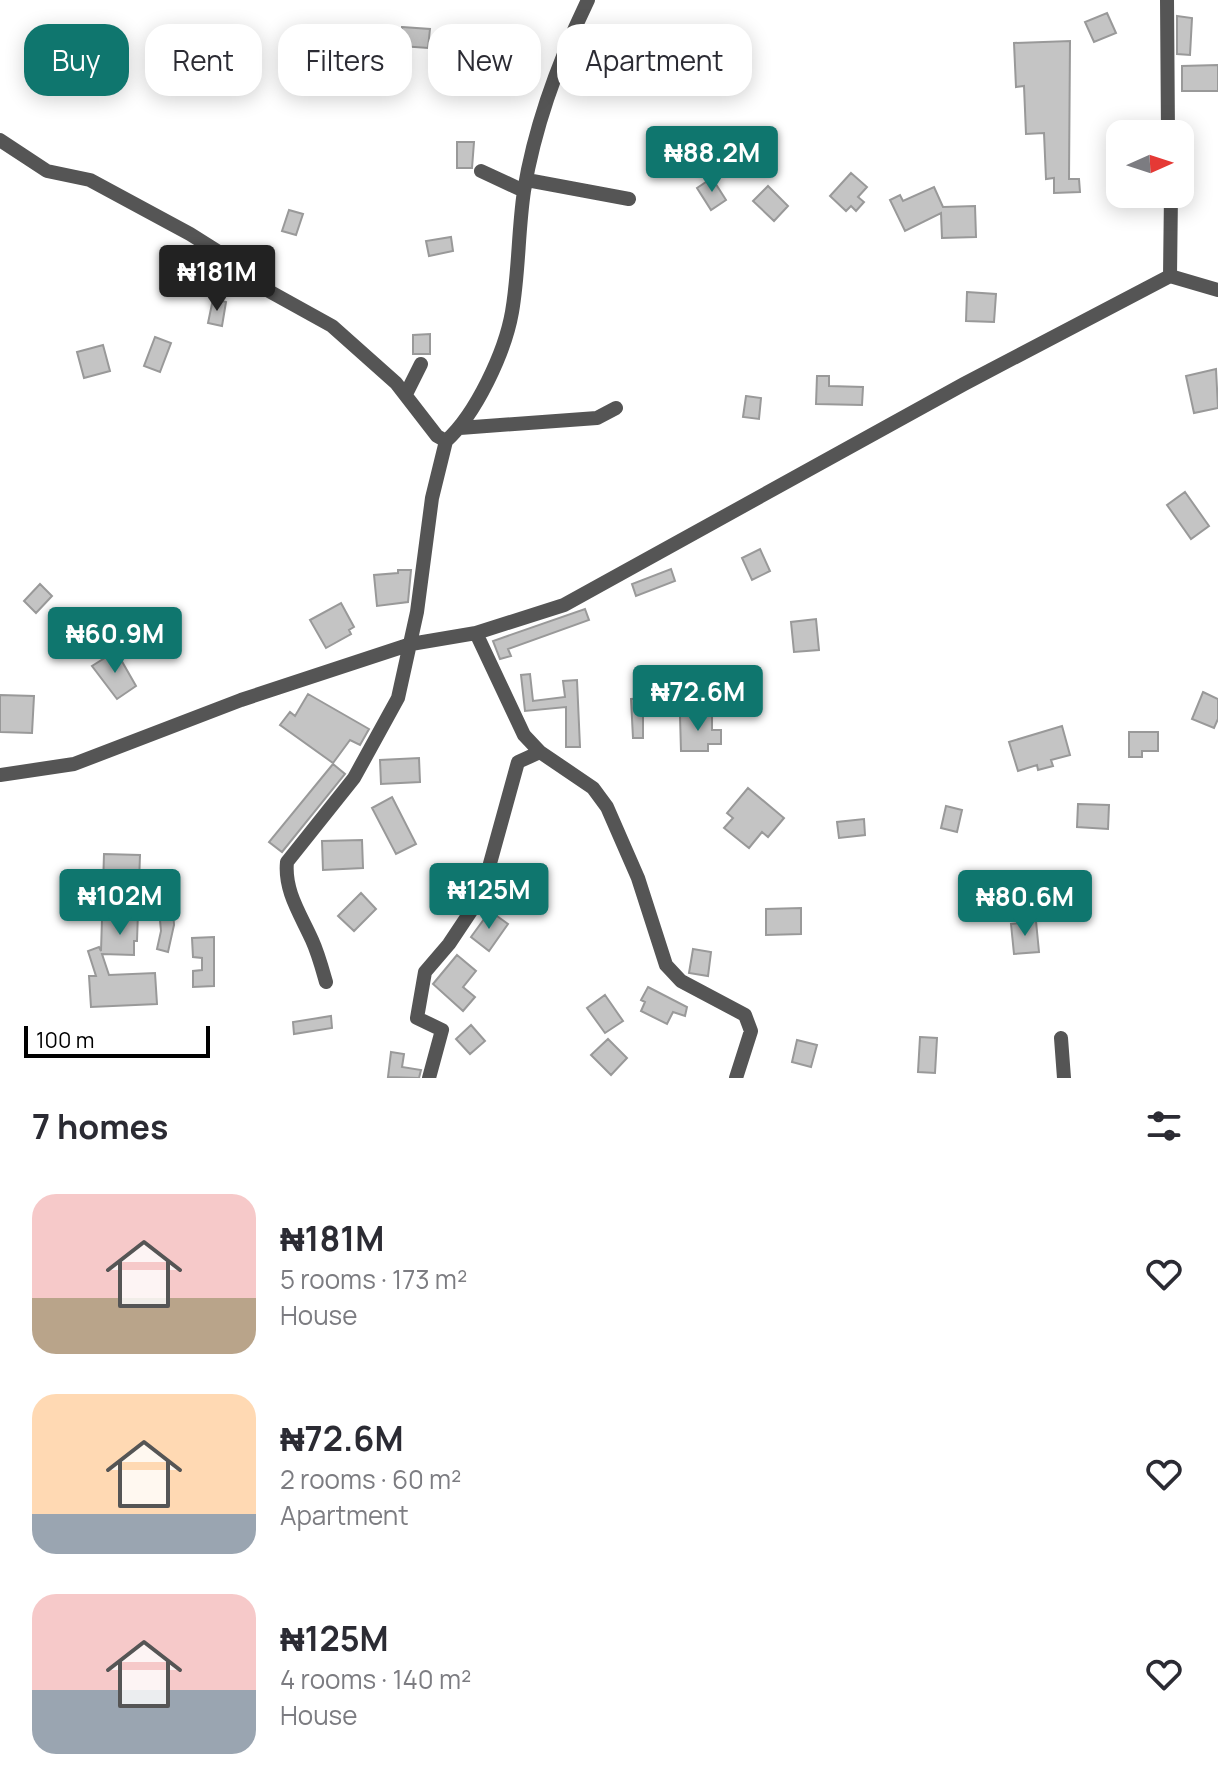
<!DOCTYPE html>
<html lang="en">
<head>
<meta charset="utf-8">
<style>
  :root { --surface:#fff; --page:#f7f7f7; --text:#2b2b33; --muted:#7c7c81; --accent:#0f766e }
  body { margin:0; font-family:Manrope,sans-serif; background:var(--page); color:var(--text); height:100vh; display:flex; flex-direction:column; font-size:30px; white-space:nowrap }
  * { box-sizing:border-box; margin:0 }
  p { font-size:26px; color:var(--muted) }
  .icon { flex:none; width:44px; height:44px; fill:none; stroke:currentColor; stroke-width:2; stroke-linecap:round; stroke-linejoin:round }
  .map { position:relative; height:1078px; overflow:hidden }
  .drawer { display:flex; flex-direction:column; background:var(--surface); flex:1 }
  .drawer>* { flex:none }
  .guide { position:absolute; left:24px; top:24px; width:800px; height:72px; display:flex; gap:16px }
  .needle { width:52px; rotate:87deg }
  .fabs { position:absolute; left:1106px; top:120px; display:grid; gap:16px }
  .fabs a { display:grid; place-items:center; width:88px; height:88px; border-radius:16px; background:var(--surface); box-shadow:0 4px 20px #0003; font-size:40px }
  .scale { position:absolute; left:24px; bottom:20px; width:186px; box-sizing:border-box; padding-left:8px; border:4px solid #000; border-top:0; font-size:22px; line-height:28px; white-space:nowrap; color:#000; -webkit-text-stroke:6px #fff; paint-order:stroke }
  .price { position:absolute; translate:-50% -68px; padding:0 18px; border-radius:8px; background:var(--accent); color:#fff; font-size:26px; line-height:52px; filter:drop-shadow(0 2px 4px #0008) }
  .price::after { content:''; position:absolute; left:50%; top:48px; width:24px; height:18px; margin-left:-12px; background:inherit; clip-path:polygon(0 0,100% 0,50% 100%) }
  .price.current { background:#222; color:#fff }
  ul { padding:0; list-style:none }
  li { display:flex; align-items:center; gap:24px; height:200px; padding:0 32px }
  li span { display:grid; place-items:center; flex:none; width:224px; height:160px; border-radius:24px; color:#555 }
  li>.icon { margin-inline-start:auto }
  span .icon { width:96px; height:96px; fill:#fffc; stroke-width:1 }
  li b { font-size:34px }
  h2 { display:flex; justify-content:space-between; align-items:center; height:96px; padding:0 32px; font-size:34px }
  .tag { padding:0 28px; border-radius:24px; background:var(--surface); box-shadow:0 4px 20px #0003; font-size:28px; line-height:72px }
  .tag.current { background:var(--accent); color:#fff }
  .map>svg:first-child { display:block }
  .building { fill:#c4c4c4; stroke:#999; stroke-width:2 }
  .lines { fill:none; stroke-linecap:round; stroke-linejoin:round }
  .minor { stroke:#555; stroke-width:14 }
</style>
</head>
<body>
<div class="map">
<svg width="1218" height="1078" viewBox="0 0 1218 1078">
  <rect width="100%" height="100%" fill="#fff"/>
  <!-- building -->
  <path class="building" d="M1107,13L1116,33L1094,42L1085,22Z
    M1177,16L1192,18L1190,55L1177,54Z
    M402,27L430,29L428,48L401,46Z
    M1070,41L1069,179H1079L1080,192L1054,193V178L1046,179L1044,133L1026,134L1024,86L1016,87L1014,43Z
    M653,43L676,68L660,83L652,75L643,83L632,70L641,62L637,57Z
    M1218,65V91H1182V66Z
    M457,142H474L472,168H457Z
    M851,173L867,187L858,197L864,202L856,211L851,206L846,211L830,196Z
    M712,178L726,200L711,210L697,188Z
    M768,186L788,206L774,221L753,201Z
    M934,187L943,207L975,206L976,237L942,238L941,213L905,231L890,200L900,195L903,201Z
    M289,210L303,214L296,235L282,231Z
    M451,237L453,251L429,256L426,241Z
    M967,292L996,294L994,322L966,321Z
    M213,299L226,302L222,326L208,323Z
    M430,334V354H413V335Z
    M155,337L171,343L160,372L144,366Z
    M103,345L110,371L84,378L77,352Z
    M1216,369L1218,408L1194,413L1186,376Z
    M817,376H829V386L863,387L862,405L816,404Z
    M746,396L761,398L759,419L743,417Z
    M1185,492L1209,526L1191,539L1167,505Z
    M760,549L770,571L752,580L742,558Z
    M671,569L675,581L636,596L632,584Z
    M398,570H411L408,602L377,606L374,575L398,573Z
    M40,584L52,596L36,613L24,601Z
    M341,603L354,627L349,630L351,634L326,648L310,620Z
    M585,609L589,620L508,649L511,656L500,659L493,641Z
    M816,619L819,650L794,652L791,622Z
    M116,651L136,686L117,699L92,666Z
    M530,674L533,701L565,697L563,681L577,680L580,747H566V707L525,711L521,675Z
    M1203,692L1218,699V719L1214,728L1192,719Z
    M308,694L369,729L360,745L350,740L333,763L280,725L290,712L295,716Z
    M0,695L34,696L32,733L0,732Z
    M651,698V714L643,715V738H633L631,699Z
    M712,715V730H721V744H708V751H681L680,716Z
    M1062,726L1070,755L1051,760L1053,766L1038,770L1037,765L1018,771L1009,742Z
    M1129,732H1158V751H1142V757H1129Z
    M419,758L420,782L381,784L380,760Z
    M333,764L345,774L282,852L269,842Z
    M748,788L784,818L768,837L762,832L749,848L724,828L733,818L727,813Z
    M392,797L416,844L396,854L372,808Z
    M1078,804L1109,805L1108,829L1077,827Z
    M946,806L962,810L957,832L941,828Z
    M864,819L865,835L839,838L837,822Z
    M362,840L363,868L323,870L322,841Z
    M104,854L140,855L137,941H134V955L102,954L109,975L155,973L157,1004L91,1007L89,976H96L88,951L99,947L101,951Z
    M1081,877L1086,905L1070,908L1065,880Z
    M361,893L376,909L354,931L338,916Z
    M173,907L174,925L168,952L157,949L161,931L159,909Z
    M801,908V934L766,935V909Z
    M490,911L508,924L489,951L471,937Z
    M1036,921L1039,952L1014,954L1011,924Z
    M214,937V986L193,987V971L202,970V958L193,957L192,938Z
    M693,949L711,952L708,976L689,973Z
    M457,955L476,971L463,987L475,997L463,1011L433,984Z
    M648,987L687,1007L685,1016L673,1012L667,1024L641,1011L645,1002L641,1000Z
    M605,995L623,1021L605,1033L587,1008Z
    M331,1016L332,1028L294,1034L293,1022Z
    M471,1025L485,1041L470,1054L456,1039Z
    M920,1037L937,1038L935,1073L918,1072Z
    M608,1039L627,1058L611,1075L591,1055Z
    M797,1040L817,1045L811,1067L792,1062Z
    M391,1052L404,1054L402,1067L421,1070L419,1078L388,1077Z"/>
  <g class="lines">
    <!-- minor -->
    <path class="minor" d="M1167,0L1168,134
      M0,140L47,171L90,180L190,234L252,273L267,290L332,326L396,383L437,436L446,441L432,498L417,612L398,698L354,778L287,862C284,891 301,915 312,940C318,953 322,968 326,982
      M481,171L524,191
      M527,180L629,199
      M1170,276L1171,194
      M406,394L421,364
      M460,428L597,418L616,408
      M446,441C476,414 505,352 512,312C519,272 518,231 524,191C535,124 559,60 588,0
      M476,633L524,735L540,752L593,788L607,807L638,878L666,965L681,981L745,1015L751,1031L736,1078
      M0,775L74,764L241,700L411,644L476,633L564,605L964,384L1170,276L1218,290
      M1061,1038L1064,1078
      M429,1078L442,1030L417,1018L425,972L449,944L481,896L518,762L540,752"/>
  </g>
</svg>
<div class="fabs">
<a><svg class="needle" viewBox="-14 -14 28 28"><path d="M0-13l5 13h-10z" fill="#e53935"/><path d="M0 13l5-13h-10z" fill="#7c7c81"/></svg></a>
</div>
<div class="scale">100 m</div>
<b class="price" style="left:712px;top:194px">₦88.2M</b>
<b class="price current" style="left:217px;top:313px">₦181M</b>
<b class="price" style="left:115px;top:675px">₦60.9M</b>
<b class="price" style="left:698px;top:733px">₦72.6M</b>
<b class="price" style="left:489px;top:931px">₦125M</b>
<b class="price" style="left:120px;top:937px">₦102M</b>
<b class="price" style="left:1025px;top:938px">₦80.6M</b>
<div class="guide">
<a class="tag current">Buy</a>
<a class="tag">Rent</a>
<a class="tag">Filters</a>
<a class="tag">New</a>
<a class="tag">Apartment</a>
</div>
</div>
<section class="drawer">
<h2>7 homes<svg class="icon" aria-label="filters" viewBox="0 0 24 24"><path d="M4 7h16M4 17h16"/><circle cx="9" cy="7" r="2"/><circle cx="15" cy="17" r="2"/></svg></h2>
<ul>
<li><span style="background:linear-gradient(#f6c9c9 65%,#b9a48a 0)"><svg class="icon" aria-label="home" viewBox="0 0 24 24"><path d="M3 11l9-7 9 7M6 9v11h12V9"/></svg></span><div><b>₦181M</b><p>5 rooms · 173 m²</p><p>House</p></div><svg class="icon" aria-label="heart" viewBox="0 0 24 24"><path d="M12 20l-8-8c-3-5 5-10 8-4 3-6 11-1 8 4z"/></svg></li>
<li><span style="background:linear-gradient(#ffd9b3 75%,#9aa5b1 0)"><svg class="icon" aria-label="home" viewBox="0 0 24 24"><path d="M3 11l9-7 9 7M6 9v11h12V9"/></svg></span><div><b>₦72.6M</b><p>2 rooms · 60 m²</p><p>Apartment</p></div><svg class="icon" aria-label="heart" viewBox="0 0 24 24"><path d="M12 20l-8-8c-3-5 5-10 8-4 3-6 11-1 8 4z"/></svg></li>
<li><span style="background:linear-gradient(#f6c9c9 60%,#9aa5b1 0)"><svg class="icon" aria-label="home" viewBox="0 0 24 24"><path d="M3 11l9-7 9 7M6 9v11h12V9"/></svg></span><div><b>₦125M</b><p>4 rooms · 140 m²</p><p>House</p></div><svg class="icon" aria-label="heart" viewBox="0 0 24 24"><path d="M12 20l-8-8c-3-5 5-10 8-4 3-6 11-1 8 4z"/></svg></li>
</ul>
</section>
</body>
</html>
